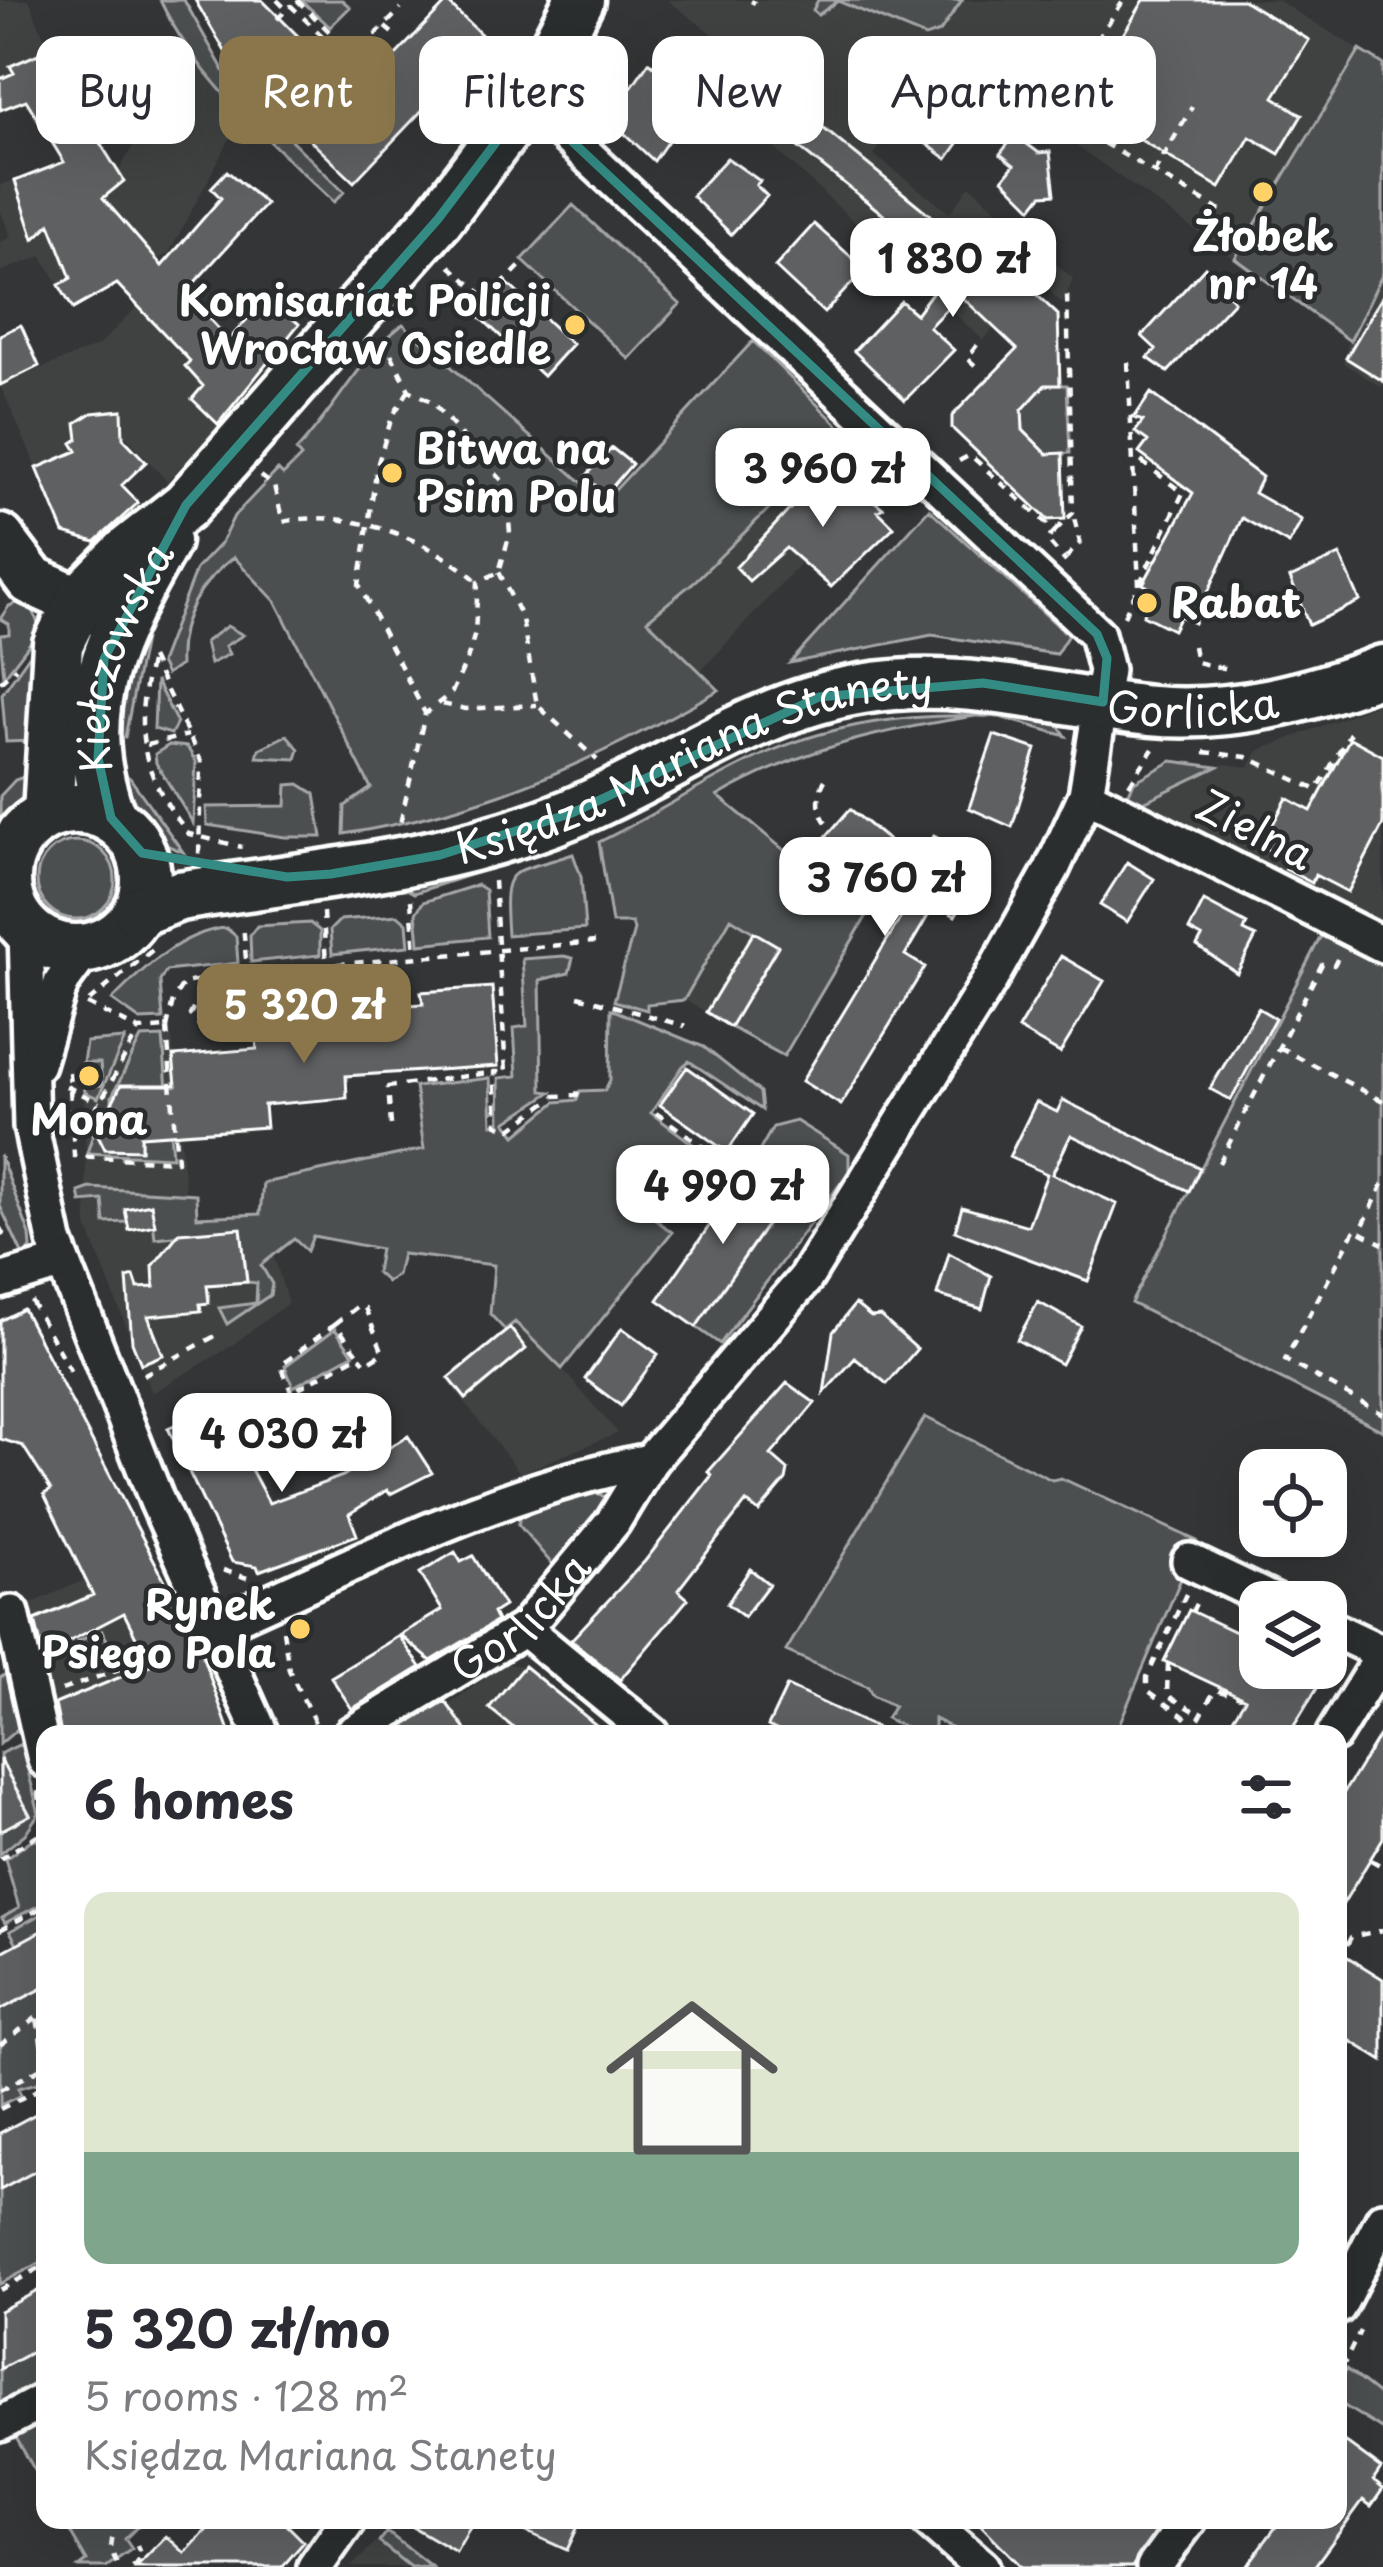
<!DOCTYPE html>
<html lang="en">
<head>
<meta charset="utf-8">
<style>
  :root { --surface:#fff; --page:#f2f2f3; --text:#2b2b33; --muted:#7c7c81; --accent:#8a764a }
  body { margin:0; font-family:"Playpen Sans",sans-serif; background:var(--page); color:var(--text); height:100vh; display:flex; flex-direction:column; font-size:45px; white-space:nowrap }
  * { box-sizing:border-box; margin:0 }
  p { font-size:39px; color:var(--muted) }
  .icon { flex:none; width:66px; height:66px; fill:none; stroke:currentColor; stroke-width:2; stroke-linecap:round; stroke-linejoin:round }
  .map { position:relative; flex:1; overflow:hidden }
  .drawer { position:absolute; left:36px; top:1725px; width:1311px; height:804px; display:flex; flex-direction:column; background:var(--surface); border-radius:24px; box-shadow:0 12px 48px #0002 }
  .drawer>* { flex:none }
  .top-card { position:absolute; left:36px; top:36px; width:1311px; height:108px; display:flex; gap:24px }
  .fabs { position:absolute; left:1239px; top:1449px; display:grid; gap:24px }
  .fabs a { display:grid; place-items:center; width:108px; height:108px; border-radius:24px; background:var(--surface); box-shadow:0 12px 48px #0002; font-size:60px }
  .price { position:absolute; translate:-50% -102px; padding:0 27px; border-radius:24px; background:#fff; color:#222; font-size:39px; line-height:78px; filter:drop-shadow(0 3px 6px #0008) }
  .price::after { content:''; position:absolute; left:50%; top:72px; width:36px; height:27px; margin-left:-18px; background:inherit; clip-path:polygon(0 0,100% 0,50% 100%) }
  .price.selected { background:var(--accent); color:#fff }
  ul { padding:0; list-style:none }
  li { display:grid; align-content:center; gap:24px; height:636px; padding:0 48px }
  li span { display:grid; place-items:center; height:372px; border-radius:24px; color:#555 }
  li>.icon { margin-inline-start:auto }
  span .icon { width:216px; height:216px; fill:#fffc; stroke-width:1 }
  li b { font-size:51px }
  h2 { display:flex; justify-content:space-between; align-items:center; height:144px; padding:0 48px; font-size:51px }
  .chip { padding:0 42px; border-radius:24px; background:var(--surface); box-shadow:0 12px 48px #0002; font-size:42px; line-height:108px }
  .chip.selected { background:var(--accent); color:#fff }
  .map>svg:first-child { display:block }
  .built { fill:#404243 }
  .green { fill:#4c4f50; stroke:#a6a7a8; stroke-width:3 }
  .building { fill:#5f6162; stroke:#fff; stroke-width:3 }
  .lines { fill:none; stroke-linecap:round; stroke-linejoin:round }
  .street-casing { stroke:#fff; stroke-width:42 }
  .secondary-casing { stroke:#fff; stroke-width:57 }
  .path { stroke:#fff; stroke-width:4.5; stroke-dasharray:9 9; stroke-linecap:butt }
  .street { stroke:#2a2d2e; stroke-width:33 }
  .secondary { stroke:#2a2d2e; stroke-width:48 }
  .marked { fill:none; stroke:#338b84; stroke-width:9; stroke-linejoin:round }
  .poi-dot { fill:#ffd166; stroke:#2a2d2e; stroke-width:4.5 }
  .labels { text-anchor:middle; stroke-width:9; stroke-linejoin:round; paint-order:stroke }
  .poi-label { font-size:42px; font-weight:bold; fill:#fff; stroke:#2a2d2e }
  .street-label { font-size:42px; fill:#fff; stroke:#2a2d2e }
</style>
</head>
<body>
<div class="map">
<svg width="1383" height="2567" viewBox="0 0 1383 2567">
  <rect width="100%" height="100%" fill="#333536"/>
  <filter id="ink" filterUnits="userSpaceOnUse"><feTurbulence type="fractalNoise" baseFrequency=".00833" numOctaves="2"/><feDisplacementMap in="SourceGraphic" scale="24" xChannelSelector="R" yChannelSelector="G"/><feConvolveMatrix kernelMatrix="1 2 1 2 8 2 1 2 1" color-interpolation-filters="sRGB"/></filter>
  <g filter="url(#ink)">
    <!-- built -->
    <path class="built" d="M0,0H29L59,73L0,110Z
      M667,0H1277L1383,64V388L1343,363L1349,340L946,53L874,155L950,213L970,185L1073,279L1063,304L1039,281L983,340L722,100L751,63Z
      M188,50L242,116L169,253L73,309L42,256L0,272V242L11,237L0,210V185L33,174L39,190L68,206L120,169Z
      M160,284L256,385L167,481L123,433L37,468L0,385L98,346Z
      M846,433L887,470L700,672L646,621L695,581Z
      M1383,702V928L1137,805L1224,764L1249,767L1258,751Z
      M730,918L778,946L706,1012L684,1000Z
      M172,1036L185,1193L196,1194L197,1217L261,1214L288,1303L227,1349L152,1393L87,1226L83,1046Z
      M514,1322L562,1369L618,1433L520,1473L445,1378Z
      M87,1579L124,1613L178,1734H45V1805L5,1615Z
      M505,1664L524,1666L607,1734H448L431,1709L444,1699L449,1704Z
      M387,2532L432,2567H351Z"/>
    <!-- green -->
    <path class="green" d="M160,0H184L228,78L344,192L334,202C271,142 197,80 160,0Z
      M301,0H342L350,7L330,27Z
      M818,0H962L940,32L925,37L838,1L818,15L813,10Z
      M1360,50L1383,64V273L1350,341L1235,258Z
      M573,205L680,304L629,359L522,260Z
      M403,324L604,502L753,341L846,433L695,581L647,620L719,690C590,763 489,810 344,834L345,806L371,788L276,602L234,557C198,584 178,620 180,665L166,675L160,663L196,569L221,543L234,516L278,470L283,475L301,457L296,451C335,410 358,360 403,324Z
      M1045,385H1067L1070,453L1047,454L1023,430L1022,410Z
      M929,509L1068,635L1056,654L932,635L790,663Z
      M29,598L40,630L4,677L0,635L9,634V624L0,619L9,606Z
      M148,619L125,737L109,738L108,721Z
      M227,626L243,635L225,646L229,654L210,664L205,642Z
      M38,643L33,741L6,742L2,694Z
      M156,681L177,723L171,734L154,729Z
      M989,714C891,728 805,746 718,796L866,917L784,1056L730,1027L777,947L731,918L684,1000L647,1004V1010L614,1001L634,930L632,923H612L599,842C657,814 710,778 769,752C859,714 963,708 1058,724L1066,736Z
      M287,735L299,749L296,759L257,757L259,749Z
      M169,745L187,747L196,762L193,823L156,763L155,754Z
      M1172,761L1217,767L1137,805L1126,799L1134,782Z
      M120,771L130,778L183,852L161,843L122,800Z
      M32,774L22,808L0,833V796L15,780Z
      M299,784L315,794L322,837H285L207,825L206,807L286,806L287,785Z
      M37 880a39 39 0 1 1 78 0a39 39 0 1 1-78 0Z
      M562,841L565,844L414,893L405,888Z
      M573,854L581,876L585,929L507,935C502,862 507,876 573,854Z
      M477,885L485,890L488,937L419,944L416,913L423,902Z
      M398,915L407,923L409,946L332,954L330,930L340,920Z
      M310,923L320,931V955L251,962L250,935L257,926Z
      M226,928L236,936L238,963L166,971L160,981L163,1019L140,1020L112,1000C141,970 183,931 226,928Z
      M1323,932L1383,962V1431L1131,1303Z
      M564,956L573,958L569,973L540,980L542,1091L551,1092L506,1122L516,1135L556,1102L577,1100L580,1091L605,1090L610,1080L611,1009L704,1047L760,1092L762,1110L689,1061L683,1066L651,1113L705,1153L656,1220L672,1232L562,1369L515,1322L505,1330L490,1314L494,1265L402,1254L397,1275L387,1282L376,1272L380,1249L313,1236L307,1251L294,1239L261,1265L272,1284L270,1295L227,1324L219,1308L256,1303L257,1283L247,1282L241,1229L155,1238L151,1204L128,1222L105,1223L103,1200L81,1202L79,1192L90,1188L196,1194L197,1217L260,1214L263,1183L424,1149L415,1087L490,1078L492,1124L500,1123L499,1078L517,1076L514,1028L527,1026L522,959Z
      M163,1037L172,1157L87,1153L97,1122H103L97,1133L105,1149H141L142,1086L112,1105V1096L141,1038Z
      M125,1039L98,1098L85,1092L84,1086L102,1085L100,1063H83L86,1042Z
      M796,1121L849,1154V1172L720,1344L696,1327L788,1195L750,1167L773,1127Z
      M0,1155L30,1235L31,1248L24,1258L0,1206Z
      M335,1329L353,1354L293,1387L285,1366Z
      M925,1417L1052,1480L1061,1478L1197,1541L1115,1734H965L934,1719V1734H918L886,1718L894,1706L872,1695L868,1687L786,1651Z
      M590,1490L605,1497L603,1510L556,1569L518,1524L521,1516Z
      M102,1631L115,1654L88,1665L78,1641Z
      M10,1671L20,1727L0,1744V1678Z
      M21,1744L39,1813L25,1834L0,1854V1831L30,1815L7,1771L0,1774V1754Z
      M34,1838L45,1844V1902L5,1923L2,1918L19,1908L5,1859Z
      M45,1912V1942L17,1944L10,1931Z
      M45,1987V2081L18,2088L21,2095L0,2105V2010Z
      M45,2166V2260L0,2284V2190Z
      M45,2345V2379L35,2385L41,2395L0,2418V2369Z
      M1346,2369L1383,2398V2430L1338,2402V2381Z
      M45,2409V2488L11,2429Z
      M63,2520H144L125,2539L132,2549L106,2567H79L87,2561Z
      M387,2532L432,2567H410L379,2542Z"/>
    <!-- building -->
    <path class="building" d="M195,0H262L357,95L447,2L488,41L354,182L236,70Z
      M1144,0H1243L1309,40L1274,97L1302,115L1279,154L1250,137L1220,188L1081,104Z
      M50,49L65,87L124,181L103,198L162,266L221,198L211,188L227,171L266,204L185,293L229,340L267,296L299,324L218,424L192,399L203,386L185,366L190,361L117,284L73,309L59,285L71,278L50,224L34,239L15,181L64,162L26,100L0,110V79L14,73L10,66Z
      M649,62L696,100L654,161L609,119Z
      M961,67L979,80L967,98L973,103L957,125L966,132L947,159L913,134Z
      M754,85L806,125L812,119L946,228L956,218L1058,315L1060,385H1045L1022,410L1023,430L1047,454L1063,453L1065,519L1048,520L952,428V416L1017,349L960,295L929,327L954,350L905,400L854,351L901,301L916,314L943,278L920,256L927,249L741,102Z
      M1015,135L1039,153L1050,152L1055,194L1042,195L1032,208L1003,179L1014,165L1000,154Z
      M727,158L760,181L756,185L767,196L731,234L692,196Z
      M814,224L865,269L824,313L775,267Z
      M1205,267L1234,301L1168,372L1148,358L1156,349L1142,336Z
      M507,283L572,344L543,376L478,315Z
      M1383,295V381L1346,358Z
      M21,325L39,366L0,385V335Z
      M1151,393L1262,477L1254,493L1302,520L1289,544L1242,518L1194,623L1180,616L1173,630L1143,615L1150,588L1143,584L1193,493L1139,453L1148,441L1135,432L1143,421L1134,418Z
      M122,410L123,438L146,462L122,485L138,503L95,542L64,533L37,468L77,451L72,443L78,439L76,423L92,413Z
      M612,448L632,464L606,494L585,477Z
      M830,466L883,508L878,511L894,527L831,587L786,548L749,581L736,567Z
      M1340,555L1360,601L1309,625L1290,578Z
      M994,735L1036,749L1012,827L969,808Z
      M1350,738L1383,756V825L1348,892L1315,875L1312,883L1285,869L1290,862L1261,846L1287,798L1311,811Z
      M850,809L917,864L934,836L985,866L955,916L935,904L905,955L925,967L841,1105L802,1081L903,914L816,848Z
      M1127,862L1154,879L1127,922L1100,905Z
      M1204,901L1247,924L1244,931L1256,937L1237,973L1197,946L1202,937L1189,930Z
      M754,932L778,946L730,1027L706,1012Z
      M1061,956L1104,981L1060,1053L1018,1029Z
      M492,987L498,1066L346,1076L347,1098L264,1105L266,1127L141,1136V1150L105,1149L97,1133L121,1085H176L173,1056L257,1049L255,1027L277,1025L275,1000L299,998L301,1013L323,1012L324,1022L409,1015L408,1005L423,1004L421,992Z
      M1258,1008L1275,1018L1231,1100L1210,1089Z
      M687,1067L753,1114L727,1152L660,1105Z
      M1063,1100L1200,1168L1189,1191L1071,1135L1052,1174L1117,1204L1088,1281L955,1231L962,1207L1028,1226L1047,1174L1009,1157L1036,1102L1057,1112Z
      M750,1167L788,1194L696,1327L658,1300Z
      M151,1204L155,1225L129,1230L125,1209Z
      M241,1228L247,1282L207,1285L209,1303L200,1304L201,1311L148,1316L163,1355L141,1364L132,1342L127,1278L134,1276L138,1288L154,1287L153,1266L179,1233Z
      M949,1253L991,1276L982,1309L937,1295Z
      M1038,1302L1081,1326L1061,1364L1017,1340Z
      M855,1304L871,1317L880,1316L917,1349L887,1384L855,1358L824,1393L833,1332Z
      M23,1309L199,1646L230,1734H61L55,1704L150,1665L124,1613L45,1654L41,1645L35,1620L93,1595L44,1494L51,1490L23,1446L0,1439V1321Z
      M510,1328L526,1349L466,1399L449,1378Z
      M622,1328L658,1354L621,1406L585,1379Z
      M787,1383L815,1403L771,1455L788,1470L786,1480L759,1512L746,1502L678,1590L688,1599L620,1680L571,1640L645,1561L712,1475L708,1472Z
      M217,1406L269,1503L343,1476L408,1436L432,1473L390,1494L387,1490L349,1514L357,1535L259,1571L257,1566L232,1562L168,1428Z
      M455,1552L461,1562L473,1556L504,1606L493,1613L497,1621L431,1661L400,1635L442,1610L420,1573Z
      M750,1569L769,1584L744,1617L727,1604Z
      M1189,1610L1260,1644V1668H1311L1325,1675L1289,1734H1223L1245,1699L1164,1661Z
      M399,1636L421,1667L352,1709L331,1677Z
      M524,1666L607,1734H521L489,1708Z
      M787,1686L889,1734H784L768,1726Z
      M445,1701L469,1734H391Z
      M1383,1729V1838L1338,1912V1802Z
      M0,1759L30,1815L0,1831Z
      M45,1929V1987L0,2010V1953Z
      M1338,1951L1383,1979V2061L1338,2033Z
      M45,2109V2166L0,2190V2133Z
      M45,2287V2345L0,2369V2311Z
      M1338,2437L1382,2469L1374,2481L1383,2489L1371,2506L1363,2500L1314,2567H1246L1281,2520H1338Z
      M216,2520H282L304,2542L282,2567H136L166,2536L185,2553Z
      M401,2520H474L456,2552Z
      M500,2520H581L567,2550Z
      M976,2520H1163L1132,2567H1022Z"/>
    <g class="lines">
      <defs>
        <g id="street">
          <path d="M1086,795L1383,945"/>
          <path d="M26,929L31,1127L55,1241L157,1501L261,1734"/>
          <path d="M37,1064L61,983L86,949"/>
          <path d="M0,1281L63,1262"/>
          <path d="M1189,1561L1275,1602"/>
          <path d="M12,1613L45,1760"/>
          <path d="M216,1626C356,1564 499,1489 650,1461"/>
          <path d="M1326,1626L1383,1653"/>
          <path d="M524,1629L652,1734"/>
          <path id="s1" d="M351,1734L524,1629L613,1522L650,1461L805,1279L990,980L1052,869L1086,795L1106,670L1097,634L528,100"/>
          <path d="M1334,1734L1383,1654"/>
          <path d="M1338,2307L1383,2219"/>
          <path d="M0,2424L45,2400"/>
          <path d="M928,2520L982,2567"/>
          <path d="M315,2567L348,2520"/>
          <path d="M1154,2567L1189,2520"/>
        </g>
        <g id="secondary">
          <path d="M0,539L31,580L105,614"/>
          <circle cx="76" cy="879" r="70"/>
          <path d="M48,814L58,644L81,598L129,550L186,505L438,219L528,100L579,0"/>
          <path id="s2" d="M111,818C69,708 113,633 165,541"/>
          <path id="s3" d="M139,911L179,896C310,875 446,865 570,814C669,773 754,706 862,689C963,672 1052,701 1151,711C1231,718 1309,698 1383,670"/>
        </g>
      </defs>
      <!-- street casing -->
      <use href="#street" class="street-casing"/>
      <!-- secondary casing -->
      <use href="#secondary" class="secondary-casing"/>
      <!-- path -->
      <path class="path" d="M277,0L287,10
        M297,0L350,52L363,40L368,44
        M752,4L754,0
        M277,19L291,6L356,68L361,91
        M385,27L398,38
        M1098,37L1115,47
        M350,61L401,9
        M1074,72L1093,83
        M1088,134L1224,213
        M1109,146L1117,131L1075,106L1065,88L1124,0
        M1154,173L1192,107
        M450,266L490,301
        M488,299L524,262
        M383,338L409,390L431,401L506,485L510,533L499,572L478,582L475,633L467,660L452,692L425,714L400,824
        M977,345L967,358L978,368
        M1128,362L1139,585
        M409,390L392,417L377,466L359,585L425,713
        M959,461L970,455L1055,531L1047,540L1066,562
        M261,476L274,486L283,522C346,507 432,539 478,582
        M1055,531L1073,513L1067,294
        M1066,558L1080,543L1073,513
        M499,572L522,619L537,705L597,760
        M1124,616L1183,493L1133,455
        M1193,646L1196,662L1232,670
        M151,658L201,761L199,857
        M150,663C132,735 144,778 189,834L242,847
        M0,682L16,668
        M442,704L466,709L537,705
        M147,745L188,735
        M1204,752L1247,757L1317,790L1350,733
        M825,780C815,797 818,817 832,829
        M1129,785L1153,749
        M494,881L506,1072H494L497,1124L511,1129L555,1096L577,1095L578,1088
        M411,900L415,954
        M323,912L326,965
        M247,972L595,942
        M230,975L235,992L228,1003L198,999L190,1015L200,1026L243,1023
        M578,996L685,1026
        M89,1001L155,948
        M87,1004L139,1030
        M167,1028L173,1000L184,983L247,972L243,923
        M167,1028L177,1161L74,1156L73,1137L100,1103L139,1030Z
        M1279,1047L1383,1101
        M69,1072L73,1137
        M66,1086L99,1103
        M656,1113L733,1167
        M391,1125L388,1087L494,1072
        M1219,1163L1322,964L1334,965L1339,956
        M1383,1184L1360,1232L1383,1244
        M0,1228L8,1244
        M1355,1230L1285,1360L1383,1414
        M31,1301L72,1374
        M335,1324L358,1306L365,1308L383,1353L366,1364L360,1357
        M143,1375L219,1334
        M291,1392L314,1449L274,1479L235,1423L359,1355L335,1324L281,1365L291,1392
        M223,1570L247,1578
        M1186,1594L1147,1677V1690L1196,1725
        M1192,1612L1199,1597
        M283,1630L289,1670L319,1731
        M1168,1663L1167,1695L1201,1715
        M62,1690L147,1659
        M1190,1734L1215,1690L1241,1697
        M38,1791L45,1826
        M0,1859L45,1830
        M1371,1860L1383,1867
        M0,1930L45,1906
        M1347,1945L1351,1937L1383,1930
        M0,2045L45,2011
        M0,2090L45,2066L37,2018
        M0,2109L45,2086
        M0,2290L45,2265
        M1338,2359L1345,2362L1360,2331
        M114,2520L110,2547L118,2567
        M133,2567L141,2556L137,2546"/>
      <!-- street -->
      <use href="#street" class="street"/>
      <!-- secondary -->
      <use href="#secondary" class="secondary"/>
    </g>
  </g>
  <!-- marked area -->
  <path class="marked" d="M528,100L1097,634L1107,658L1103,702L983,683L819,697L572,813L440,855L331,874L287,877L142,853L111,818L98,758L104,659L186,505L438,219Z"/>
  <!-- markers -->
  <g class="poi-dot">
    <circle cx="1263" cy="192" r="12"/>
    <circle cx="575" cy="325" r="12"/>
    <circle cx="392" cy="473" r="12"/>
    <circle cx="1147" cy="603" r="12"/>
    <circle cx="89" cy="1076" r="12"/>
    <circle cx="300" cy="1629" r="12"/>
  </g>
  <g class="labels">
    <!-- poi labels -->
    <g class="poi-label">
      <text x="1263" y="251">Żłobek<tspan x="1263" dy="48">nr 14</tspan></text>
      <text x="551" y="316" text-anchor="end">Komisariat Policji<tspan x="551" dy="48">Wrocław Osiedle</tspan></text>
      <text x="416" y="464" text-anchor="start">Bitwa na<tspan x="416" dy="48">Psim Polu</tspan></text>
      <text x="1171" y="618" text-anchor="start">Rabat</text>
      <text x="89" y="1135">Mona</text>
      <text x="276" y="1620" text-anchor="end">Rynek<tspan x="276" dy="48">Psiego Pola</tspan></text>
    </g>
    <!-- street labels -->
    <g class="street-label">
      <text dy="15" stroke="none"><textPath href="#s2" startOffset="168">Kiełczowska</textPath></text>
      <text dy="15" stroke="none"><textPath href="#s3" startOffset="1095">Gorlicka</textPath></text>
      <text dy="15" stroke="none"><textPath href="#s3" startOffset="579">Księdza Mariana Stanety</textPath></text>
      <text transform="translate(1255 830) rotate(27)" y="15">Zielna</text>
      <text dy="15" stroke="none"><textPath href="#s1" startOffset="207">Gorlicka</textPath></text>
    </g>
  </g>
</svg>
<div class="fabs">
<a><svg class="icon" aria-label="locate" viewBox="0 0 24 24"><circle cx="12" cy="12" r="6"/><path d="M12 2v4M12 18v4M2 12h4M18 12h4"/></svg></a>
<a><svg class="icon" aria-label="layers" viewBox="0 0 24 24"><path d="M12 4l9 5-9 5-9-5zM3 14l9 5 9-5"/></svg></a>
</div>
<b class="price" style="left:953px;top:320px">1 830 zł</b>
<b class="price" style="left:823px;top:530px">3 960 zł</b>
<b class="price" style="left:885px;top:939px">3 760 zł</b>
<b class="price selected" style="left:304px;top:1066px">5 320 zł</b>
<b class="price" style="left:723px;top:1247px">4 990 zł</b>
<b class="price" style="left:282px;top:1495px">4 030 zł</b>
<div class="top-card">
<a class="chip">Buy</a>
<a class="chip selected">Rent</a>
<a class="chip">Filters</a>
<a class="chip">New</a>
<a class="chip">Apartment</a>
</div>
<section class="drawer">
<h2>6 homes<svg class="icon" aria-label="filters" viewBox="0 0 24 24"><path d="M4 7h16M4 17h16"/><circle cx="9" cy="7" r="2"/><circle cx="15" cy="17" r="2"/></svg></h2>
<ul>
<li><span style="background:linear-gradient(#dfe7d0 70%,#7fa58c 0)"><svg class="icon" aria-label="home" viewBox="0 0 24 24"><path d="M3 11l9-7 9 7M6 9v11h12V9"/></svg></span><div><b>5 320 zł/mo</b><p>5 rooms · 128 m²</p><p>Księdza Mariana Stanety</p></div></li>
</ul>
</section>
</div>
</body>
</html>
